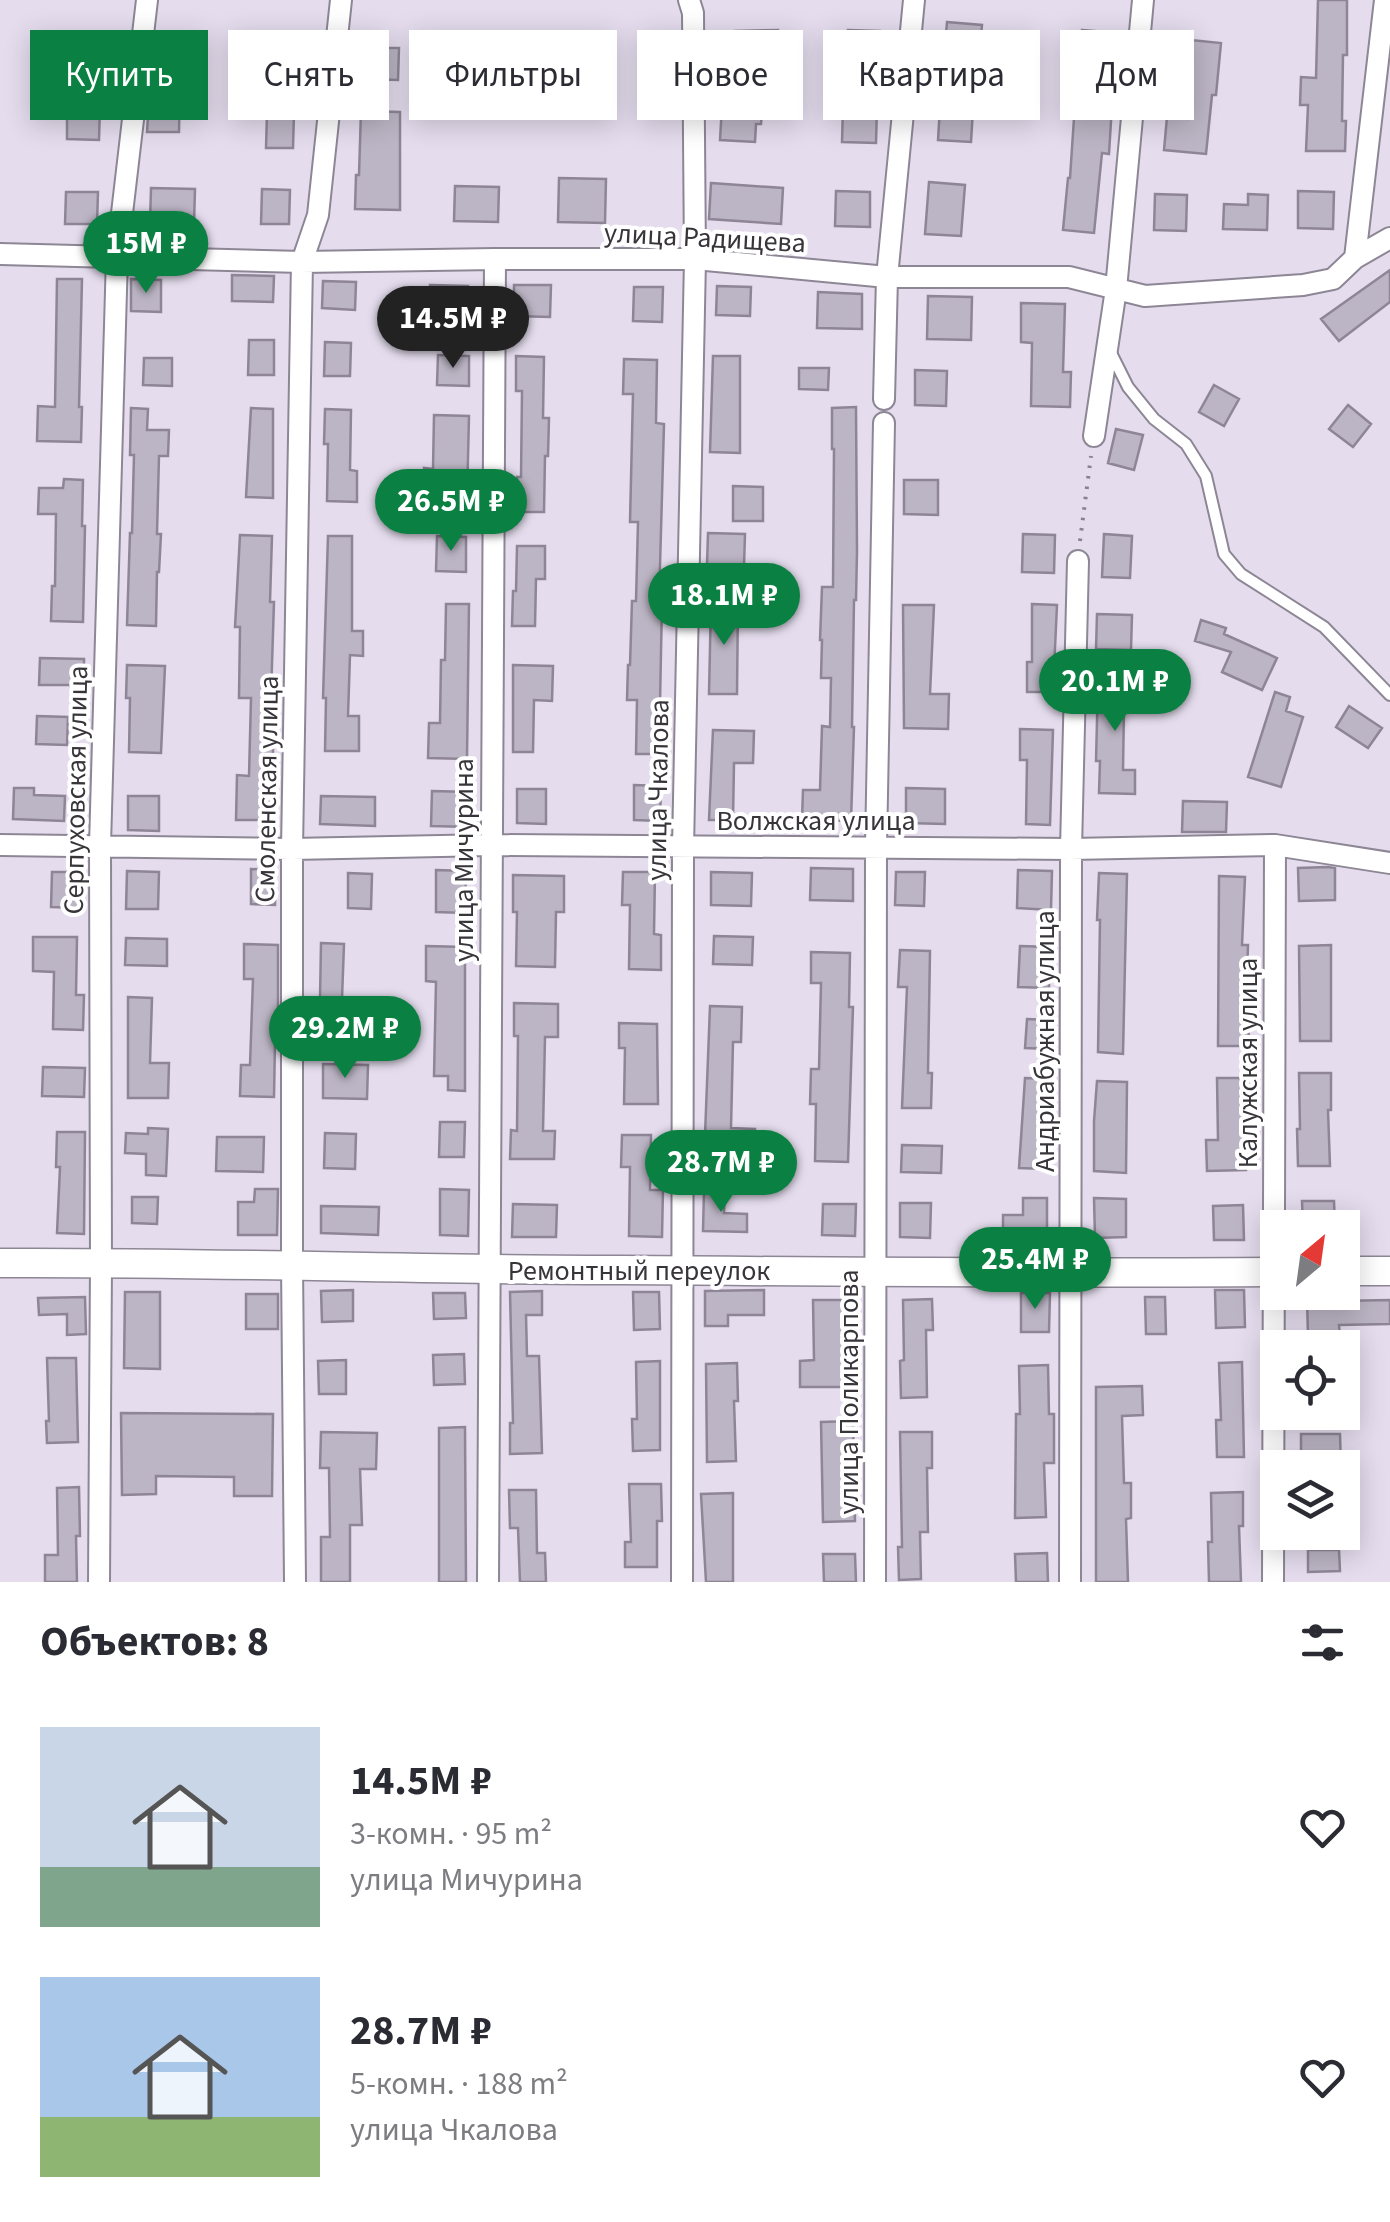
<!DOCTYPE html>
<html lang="ru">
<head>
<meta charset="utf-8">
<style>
  :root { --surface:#fff; --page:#f7f7f7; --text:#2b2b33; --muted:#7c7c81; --accent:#0b8043 }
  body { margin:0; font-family:"Source Sans 3",sans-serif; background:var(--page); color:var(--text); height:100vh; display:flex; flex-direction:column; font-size:38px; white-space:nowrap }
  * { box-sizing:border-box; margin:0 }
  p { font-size:32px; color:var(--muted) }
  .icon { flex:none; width:55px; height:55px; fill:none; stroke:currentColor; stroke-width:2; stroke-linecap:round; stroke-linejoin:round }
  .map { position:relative; height:1582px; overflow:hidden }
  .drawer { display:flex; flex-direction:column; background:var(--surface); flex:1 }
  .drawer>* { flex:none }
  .guide { position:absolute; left:30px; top:30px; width:1330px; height:90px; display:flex; gap:20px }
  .needle { width:65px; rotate:29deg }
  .tools { position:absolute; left:1260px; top:1210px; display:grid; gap:20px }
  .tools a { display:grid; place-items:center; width:100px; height:100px; border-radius:0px; background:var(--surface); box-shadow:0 5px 25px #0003; font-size:50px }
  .price { position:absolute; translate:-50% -85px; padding:0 22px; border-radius:35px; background:var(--accent); color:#fff; font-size:32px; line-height:65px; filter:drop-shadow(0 2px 5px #0008) }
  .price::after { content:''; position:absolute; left:50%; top:60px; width:30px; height:22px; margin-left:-15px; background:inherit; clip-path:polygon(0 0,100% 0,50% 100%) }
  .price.current { background:#222; color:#fff }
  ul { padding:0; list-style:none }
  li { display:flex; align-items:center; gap:30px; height:250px; padding:0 40px }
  li span { display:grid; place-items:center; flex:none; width:280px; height:200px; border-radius:0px; color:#555 }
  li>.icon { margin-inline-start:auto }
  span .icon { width:120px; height:120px; fill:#fffc; stroke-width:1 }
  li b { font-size:42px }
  h2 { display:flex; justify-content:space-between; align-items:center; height:120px; padding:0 40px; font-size:42px }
  .chip { padding:0 35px; border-radius:0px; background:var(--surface); box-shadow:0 5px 25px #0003; font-size:35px; line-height:90px }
  .chip.current { background:var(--accent); color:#fff }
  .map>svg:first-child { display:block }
  .building { fill:#bcb5c5; stroke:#8e8696; stroke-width:2.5 }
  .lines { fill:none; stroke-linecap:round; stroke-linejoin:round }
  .lane-casing { stroke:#8d8695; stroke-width:14 }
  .street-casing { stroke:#8d8695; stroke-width:24 }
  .secondary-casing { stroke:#8d8695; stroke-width:31 }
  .path { stroke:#87828d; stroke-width:4; stroke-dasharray:2.5 8; stroke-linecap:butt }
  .lane { stroke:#fff; stroke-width:10 }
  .street { stroke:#fff; stroke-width:20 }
  .secondary { stroke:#fff; stroke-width:28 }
  .labels { text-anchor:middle; stroke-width:8; stroke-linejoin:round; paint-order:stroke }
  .street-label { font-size:28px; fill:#37343a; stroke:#fff }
</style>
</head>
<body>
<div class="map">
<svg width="1390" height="1582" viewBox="0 0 1390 1582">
  <rect width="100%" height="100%" fill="#e5ddee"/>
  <!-- building -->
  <path class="building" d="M1318,0H1347V55H1343L1342,121H1346L1345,151H1306L1308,105H1300L1301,77L1316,78Z
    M947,22L982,25L979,60L944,57Z
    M778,30L779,60L736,61L735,31Z
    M848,30L880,31L879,66L847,65Z
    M1082,30L1118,33L1114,71L1078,68Z
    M1181,39L1221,43L1216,95H1212L1206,154L1164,150L1167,117L1187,119L1192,64L1179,63Z
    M76,40H106L105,76L75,75Z
    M366,48H399L398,80L365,79Z
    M162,49L194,50L193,81H180L179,132H147L149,100H162Z
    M264,51L298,52V83L264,82Z
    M941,91L974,93L971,142L938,140Z
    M1075,103L1112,105L1109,154L1102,153L1094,233L1063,230L1068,178H1070Z
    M67,105L100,106L99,140L67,139Z
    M722,106L762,109L761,124H756L755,142L720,140Z
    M843,107L877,108L876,143L842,142Z
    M361,111L400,112V210L355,209L356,175H359Z
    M267,113H294L293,148H266Z
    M559,178L606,179L605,223L558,222Z
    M929,182L965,185L961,236L925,234Z
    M711,183L783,188L781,224L709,219Z
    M455,186L499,187L498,222L454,221Z
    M151,188L195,189L194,224L150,223Z
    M262,189L290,190L289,224H261Z
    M836,191L870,192V227L835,226Z
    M1298,191L1334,192L1333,229L1298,228Z
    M66,192H98L97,224H65Z
    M1155,194L1187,195L1186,231L1154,230Z
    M1248,194L1268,195L1267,230L1223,229L1224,204L1248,205Z
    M1390,270V302L1339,341L1321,319Z
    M232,275L274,276L273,302L232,301Z
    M57,279H82L79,407H82L81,442L37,441L38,406L55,407Z
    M131,279L161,280V312L131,311Z
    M323,281L356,282L355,310L322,308Z
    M430,285L468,286L467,311L430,309Z
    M514,285H551L550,317L514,316Z
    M717,286L751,287L750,316L716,315Z
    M634,287H663L662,322L633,321Z
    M818,292L862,294V329L817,328Z
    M928,296L972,297L971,340L927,339Z
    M1021,303L1065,304L1063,372H1071L1070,407L1031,406L1032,343L1021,342Z
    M249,340H274V375H248Z
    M325,342L351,343L350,376H324Z
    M438,355L469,356V386L437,385Z
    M516,356L544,357L543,418H549L548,456H545L544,512H517V477H521L522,391H516Z
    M713,356H740V453L710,452Z
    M144,358H172V386L143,385Z
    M624,359L657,360L656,423L664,424L659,602H662L659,754H636L637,700H627L628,665H630L632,601H636L638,522H630L633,394H623Z
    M799,368H829L828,390L799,389Z
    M915,370L947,371L946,406L915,405Z
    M1214,385L1239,399L1224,426L1199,412Z
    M1348,405L1371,424L1353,447L1329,429Z
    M856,407L857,551L856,600H854L852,727H854L851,821L802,820L803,790H820L822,726L830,727L831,678H821L822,640H820L822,587H833L834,449H832V408Z
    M131,408L148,409L147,430H169L168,456H159L157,534H161L159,572H157L156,626L127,625L130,533H132L134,455H130Z
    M251,408L273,409V498L246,497Z
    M325,409L351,410L350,470L357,471V502L327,501L328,444H324Z
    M434,415L469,416L467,500L423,499L424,468L433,469Z
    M1116,429L1143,435L1134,470L1108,463Z
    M64,479L83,480L82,526H85L83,622L51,621L52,586H55L56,514H38L39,488H63Z
    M904,480H938V515L904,514Z
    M733,486L763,487V521H733Z
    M708,533L745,534L744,566L707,565Z
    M1023,534L1055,535L1054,573L1022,572Z
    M1104,534L1132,536L1130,578L1102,577Z
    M240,535L272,536L270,602H274L270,727H273V820H236L237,775L249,776L251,698H239L240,627H235Z
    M328,536H352V631H363V656L350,655L348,716H359V751H325L326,698H323Z
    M437,536L466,537V572L436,571Z
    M517,546H545V579H536L535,626H512L513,591H516Z
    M711,602H738L737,694H709Z
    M446,604H469L467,759L428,758L429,723H440L441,660H445Z
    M1032,604L1057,605L1053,692H1027V662H1032Z
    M903,605H934L930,694H949L948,729L904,728Z
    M1097,614L1132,615L1131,650L1096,649Z
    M1201,620L1226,628L1224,634L1277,658L1262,690L1222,672L1231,652L1195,641Z
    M40,658L84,659V685H39Z
    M127,665L165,666L161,753L129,752L130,698H126Z
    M513,665L553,666L552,701L534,700L533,752H513Z
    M1098,680L1141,681L1140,708H1124L1123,770H1135V794L1099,793L1100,761H1096Z
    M1275,692L1290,697L1286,711L1303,717L1281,787L1248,777Z
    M1349,706L1382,728L1368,748L1336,727Z
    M37,716L68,717L67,745L36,744Z
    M1020,729L1053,730L1050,825L1026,824L1027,760H1020Z
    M713,730L754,731L753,763H734L733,820H709Z
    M634,785L661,786L660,821L634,820Z
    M14,788H34V795L65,796L64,821L13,819Z
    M906,788L945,789V824L906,823Z
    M517,789H546V824L517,823Z
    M432,791L471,792L470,827L431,826Z
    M128,796H159V831L128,830Z
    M321,796L375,797V826L320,824Z
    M1183,801L1227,802L1226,832H1182Z
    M1328,867L1335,868V900L1299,901L1298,868Z
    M811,868L853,869V901L810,900Z
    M251,869L276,870L275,905L251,904Z
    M436,870L466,871L465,913L436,912Z
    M1018,870L1052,871L1051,910L1017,908Z
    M127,871L159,872L158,909H126Z
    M52,872H82L81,908L51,907Z
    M623,872H655L654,934L661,935V970L629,969L630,905H622Z
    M711,872L752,873L751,906L711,905Z
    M896,872H925L924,906L895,905Z
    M348,873L372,874L371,909L348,908Z
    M1099,873L1127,874L1123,1054L1098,1052L1100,920H1097Z
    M513,875L564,876V912H556L555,967L516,966L517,912H513Z
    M1219,876L1245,877L1242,945H1248L1246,1008H1248L1249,1046H1218Z
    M714,936L753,937L752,965L713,964Z
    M33,937H77L76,995H84L83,1030L53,1029L54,972L33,971Z
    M126,938L167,939V966L125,965Z
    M321,943L344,944L342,999H353L352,1035L317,1034V999H320Z
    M244,944L278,945V1043H275L274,1097L240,1096L241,1065H250L253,979H244Z
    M1331,945V1041H1300L1299,946Z
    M426,946L465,947V1091L448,1090V1076H434L436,982L426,981Z
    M1020,946L1050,947L1049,988L1018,987Z
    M900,950L930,951L928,1073H932L931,1108H902L907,987H898Z
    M811,952L850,953L849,1007H853L848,1162L815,1161L816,1104H810L811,1069H819L821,983H811Z
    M128,997L152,998L150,1063H169L168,1098H128Z
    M514,1003L558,1004V1037H545L543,1131H555L554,1159H510L511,1130L517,1131L518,1036H514Z
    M710,1006L742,1007L741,1042H733L731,1128L755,1129L754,1162L704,1161Z
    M1027,1019L1050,1020L1048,1049L1025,1048Z
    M619,1023L657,1024L658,1104H624L625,1048H619Z
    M323,1064L368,1065L367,1099L323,1098Z
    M43,1067L85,1068L84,1097L42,1096Z
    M1299,1073H1331V1110H1328L1330,1166H1298L1297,1129H1300Z
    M1025,1078L1048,1079L1046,1169L1019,1168Z
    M1217,1078H1248L1249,1115H1245L1246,1170L1207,1171L1206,1140H1218Z
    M1097,1081L1127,1082L1126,1173L1094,1171V1121Z
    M440,1122H465L464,1157H439Z
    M148,1128L168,1129L166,1176L146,1175V1154L125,1153L126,1133L148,1134Z
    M57,1132H85L84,1234L57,1233L60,1167H56Z
    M325,1133L356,1134L355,1169L324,1168Z
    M622,1135H651L650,1190H663L662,1237L629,1236L630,1167H621Z
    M217,1137H264L263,1172L216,1171Z
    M902,1145L942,1146L941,1173L901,1172Z
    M255,1189H278L277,1235H238V1202H254Z
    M440,1189L469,1190L468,1236L440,1235Z
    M704,1191L725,1192L724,1213L747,1214V1232L703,1231Z
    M132,1197H158L157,1224L132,1223Z
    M1023,1198H1047V1233L1003,1232V1215H1023Z
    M1094,1198L1126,1199V1237L1095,1238Z
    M1302,1201H1334L1335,1228H1303Z
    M900,1203H931L930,1238L900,1237Z
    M513,1204L557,1205L556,1237H512Z
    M823,1204H856L855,1236L822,1235Z
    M1243,1205L1244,1240H1214L1213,1206Z
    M321,1206L379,1207L378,1235L321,1233Z
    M353,1290V1321L322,1322L321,1291Z
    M764,1290V1315H728V1326H705V1291Z
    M1215,1290H1244L1245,1327L1216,1328Z
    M542,1291V1315H526L527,1356H539L542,1453L510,1454V1423H513L510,1292Z
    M125,1292H160V1369L124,1368Z
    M633,1292H659L660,1329L634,1330Z
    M433,1293H465L466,1318L434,1319Z
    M1021,1293H1050L1049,1332H1021Z
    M246,1294H278V1329H246Z
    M85,1297L86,1334L67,1335V1314L39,1315L38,1298Z
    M1145,1297H1165L1166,1334H1146Z
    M1339,1298V1301L1390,1300V1324L1339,1325L1340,1336H1308L1307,1299Z
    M932,1299L933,1330H926L927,1397L901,1398L900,1361L904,1360L903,1300Z
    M813,1300H852V1349H849V1387H800V1361L814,1360Z
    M464,1354L465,1384L434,1385L433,1355Z
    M47,1358H76L78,1442L47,1443L46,1421H49Z
    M346,1360V1394H319L318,1361Z
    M660,1361V1450L633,1451L632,1419H637L636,1362Z
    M1242,1362L1244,1457H1217L1216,1420H1221L1219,1363Z
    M737,1363L738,1401H734L736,1461L707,1462L706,1364Z
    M1048,1365L1049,1414H1054V1463H1044L1046,1517L1015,1518L1016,1414H1020L1019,1366Z
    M1142,1386L1143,1415L1122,1416L1124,1483H1131V1518L1126,1519L1128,1582H1096V1387Z
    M121,1413L273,1414L272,1496H234V1477L156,1476V1494L122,1495Z
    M853,1421L855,1521L823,1522L821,1422Z
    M465,1427L466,1582H439V1428Z
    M321,1432L377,1433L376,1469H360L362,1525H350V1582H321V1537H330L329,1468H320Z
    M900,1432H932V1468H927L928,1532H920L921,1579L899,1580L898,1547H902Z
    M1301,1434H1340L1341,1468H1301Z
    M629,1484H661L662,1521H657V1567H625V1542H631Z
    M79,1487L80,1536H76L77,1582H45V1555H58L57,1488Z
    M509,1490H536L537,1553H545L546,1582H520L518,1528H510Z
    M1243,1492V1526H1239L1241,1582H1209L1208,1542H1212L1211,1493Z
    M733,1493V1582H706L701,1494Z
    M1308,1550H1339L1340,1571L1308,1572Z
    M1047,1553L1048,1582H1016L1015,1554Z
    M823,1554H855L856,1582H824Z"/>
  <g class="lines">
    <defs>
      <path id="lane" d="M1110,351L1128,387L1154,419L1186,444L1206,476L1224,554L1241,574L1324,627L1390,695"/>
      <path id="street" d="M0,254L302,262L495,259H695L887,277H1069L1145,296L1303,285L1333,279L1355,258L1390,238
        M1355,258L1385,0
        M884,399L887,277L914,0
        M1094,436L1116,289L1143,0
        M0,845L292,849L490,845L1071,849L1275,845L1390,863
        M99,1582L101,1262L100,845L117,256L147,0
        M295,1582L292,1264V849L302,262L318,215L341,0
        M488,1582L495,259
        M682,1582L683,848L695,259L693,13L689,0
        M875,1582L876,847L884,423
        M1070,1582L1071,849L1078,561
        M1273,1582L1275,845"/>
      <path id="secondary" d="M0,1263C164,1262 327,1267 491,1269C753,1271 1015,1274 1278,1272
        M1342,1271H1390"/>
    </defs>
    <!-- lane casing -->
    <use href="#lane" class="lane-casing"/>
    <!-- street casing -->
    <use href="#street" class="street-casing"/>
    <!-- secondary casing -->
    <use href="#secondary" class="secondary-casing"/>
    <!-- path -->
    <path class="path" d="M1080,541L1091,456"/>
    <!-- lane -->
    <use href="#lane" class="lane"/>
    <!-- street -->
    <use href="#street" class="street"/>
    <!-- secondary -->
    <use href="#secondary" class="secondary"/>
  </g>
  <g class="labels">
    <!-- street labels -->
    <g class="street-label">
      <text transform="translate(705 237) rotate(3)" y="10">улица Радищева</text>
      <text transform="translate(266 789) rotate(-89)" y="10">Смоленская улица</text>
      <text transform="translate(75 790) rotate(-89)" y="10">Серпуховская улица</text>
      <text transform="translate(657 790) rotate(-89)" y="10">улица Чкалова</text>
      <text x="816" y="830">Волжская улица</text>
      <text transform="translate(463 860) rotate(-90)" y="10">улица Мичурина</text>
      <text transform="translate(1044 1041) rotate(-90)" y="10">Андриабужная улица</text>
      <text transform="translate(1247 1063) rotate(-90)" y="10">Калужская улица</text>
      <text x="639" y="1280">Ремонтный переулок</text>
      <text transform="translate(848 1392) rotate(-90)" y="10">улица Поликарпова</text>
    </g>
  </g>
</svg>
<div class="tools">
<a><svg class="needle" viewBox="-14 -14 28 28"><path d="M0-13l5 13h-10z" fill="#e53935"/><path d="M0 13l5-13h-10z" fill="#7c7c81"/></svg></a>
<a><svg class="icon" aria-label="locate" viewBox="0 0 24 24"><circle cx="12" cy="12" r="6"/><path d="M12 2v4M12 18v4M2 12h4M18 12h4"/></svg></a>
<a><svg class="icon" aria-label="layers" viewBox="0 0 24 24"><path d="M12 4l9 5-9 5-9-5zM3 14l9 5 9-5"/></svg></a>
</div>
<b class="price" style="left:146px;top:296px">15M ₽</b>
<b class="price current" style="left:453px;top:371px">14.5M ₽</b>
<b class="price" style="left:451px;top:554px">26.5M ₽</b>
<b class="price" style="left:724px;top:648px">18.1M ₽</b>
<b class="price" style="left:1115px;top:734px">20.1M ₽</b>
<b class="price" style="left:345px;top:1081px">29.2M ₽</b>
<b class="price" style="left:721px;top:1215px">28.7M ₽</b>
<b class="price" style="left:1035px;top:1312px">25.4M ₽</b>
<div class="guide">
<a class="chip current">Купить</a>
<a class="chip">Снять</a>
<a class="chip">Фильтры</a>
<a class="chip">Новое</a>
<a class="chip">Квартира</a>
<a class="chip">Дом</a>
</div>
</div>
<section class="drawer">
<h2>Объектов: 8<svg class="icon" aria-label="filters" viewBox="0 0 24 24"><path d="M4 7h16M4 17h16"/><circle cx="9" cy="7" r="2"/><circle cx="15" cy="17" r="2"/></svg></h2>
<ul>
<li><span style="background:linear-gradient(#c9d6e8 70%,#7fa58c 0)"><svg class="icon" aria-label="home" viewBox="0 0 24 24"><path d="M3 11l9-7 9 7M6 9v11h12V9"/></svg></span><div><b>14.5M ₽</b><p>3-комн. · 95 m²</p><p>улица Мичурина</p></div><svg class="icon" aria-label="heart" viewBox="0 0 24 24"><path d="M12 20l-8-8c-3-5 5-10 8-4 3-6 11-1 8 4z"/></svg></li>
<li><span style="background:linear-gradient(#a9c7e8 70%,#8fb573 0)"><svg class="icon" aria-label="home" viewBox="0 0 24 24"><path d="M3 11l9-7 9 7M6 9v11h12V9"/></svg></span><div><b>28.7M ₽</b><p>5-комн. · 188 m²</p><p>улица Чкалова</p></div><svg class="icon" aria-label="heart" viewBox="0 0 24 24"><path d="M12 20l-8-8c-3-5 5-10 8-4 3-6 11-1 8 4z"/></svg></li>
</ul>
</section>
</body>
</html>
